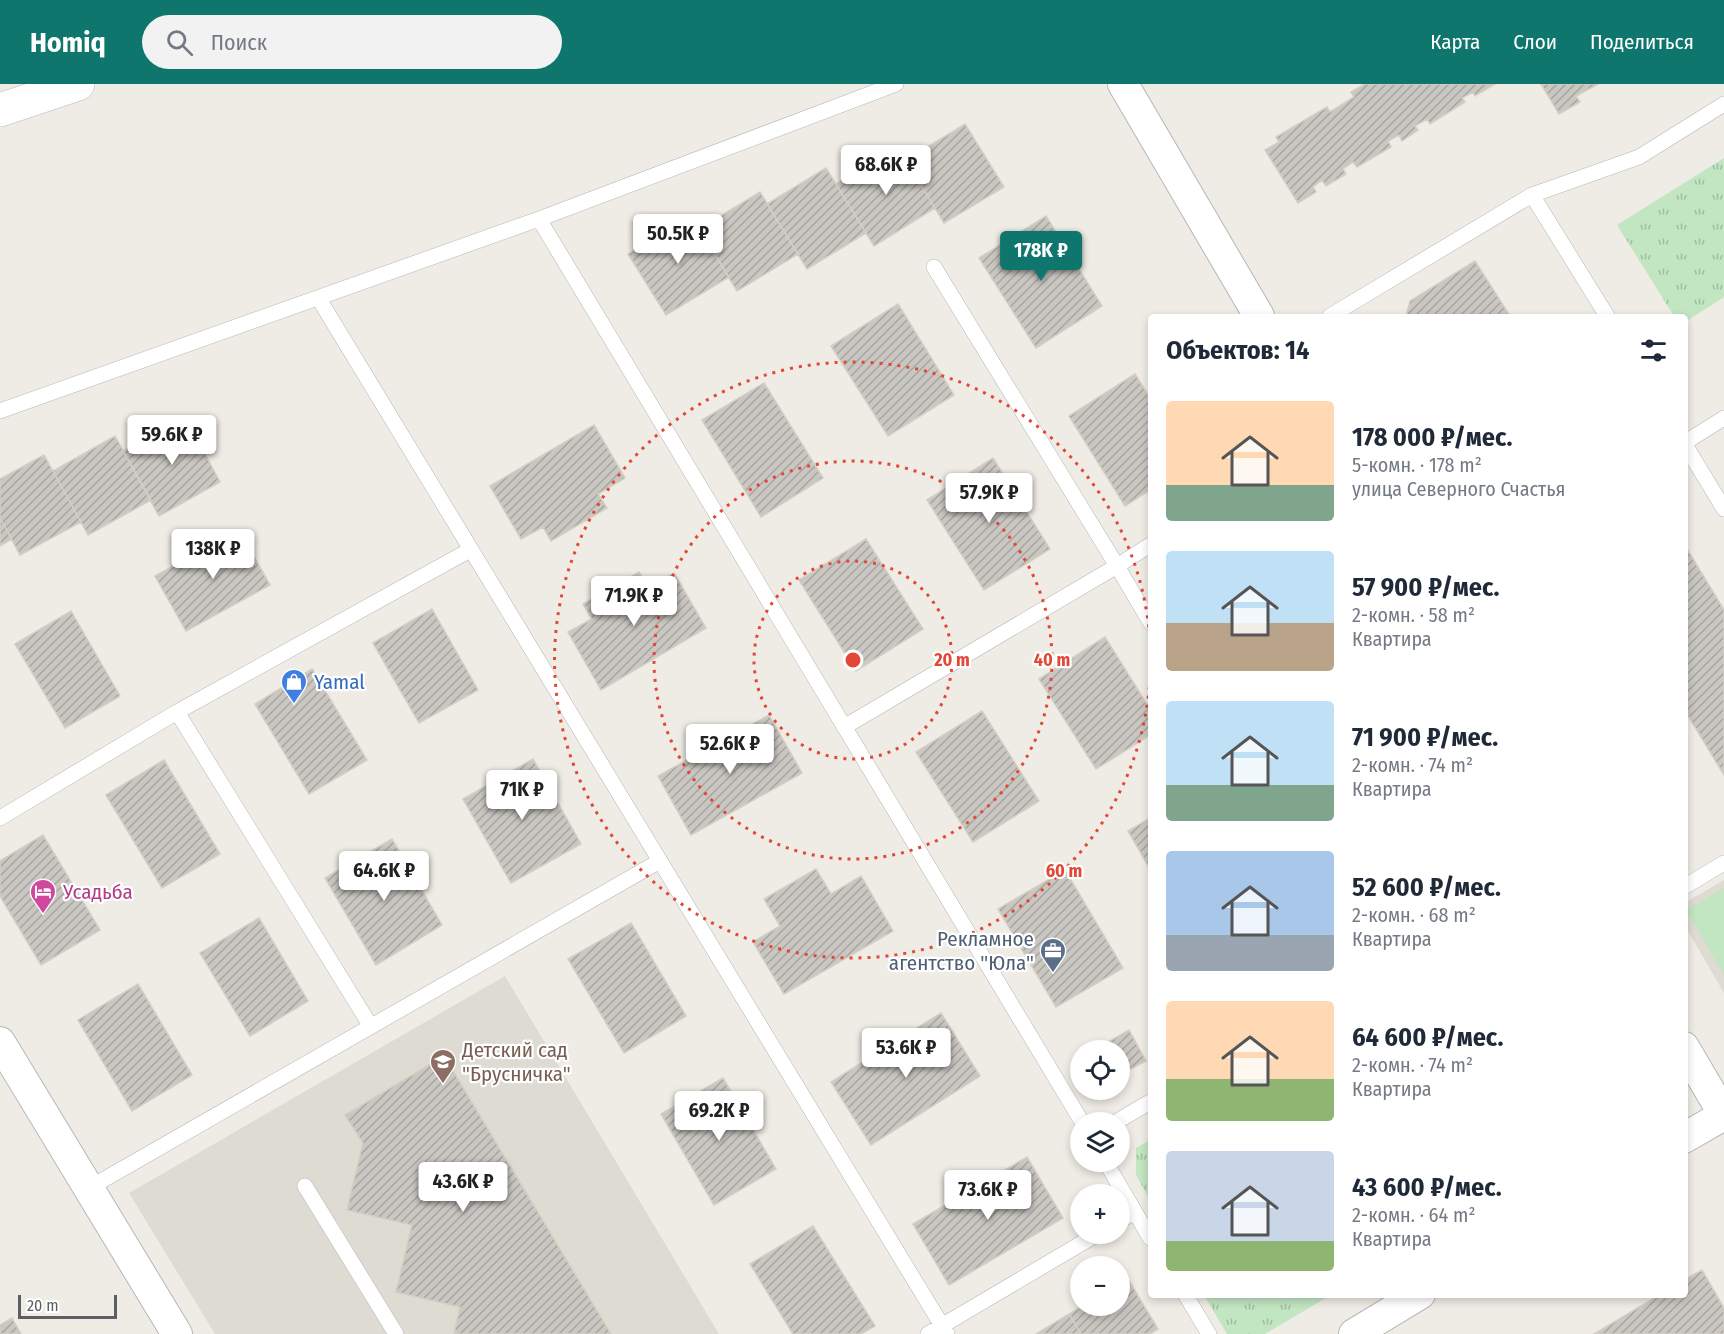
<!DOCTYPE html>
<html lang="ru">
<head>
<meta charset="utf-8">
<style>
  :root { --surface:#fff; --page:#f2f2f3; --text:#1f2937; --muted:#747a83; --accent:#0f766e }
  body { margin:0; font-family:"Fira Sans Condensed",sans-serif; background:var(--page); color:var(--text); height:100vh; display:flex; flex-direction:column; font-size:22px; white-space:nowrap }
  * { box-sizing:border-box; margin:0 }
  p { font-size:20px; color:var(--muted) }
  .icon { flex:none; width:33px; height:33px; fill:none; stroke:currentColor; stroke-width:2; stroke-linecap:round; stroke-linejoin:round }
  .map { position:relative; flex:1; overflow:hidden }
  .side { position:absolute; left:1148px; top:230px; width:540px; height:984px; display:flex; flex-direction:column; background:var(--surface); border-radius:6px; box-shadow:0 3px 9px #0003 }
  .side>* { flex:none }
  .tools { position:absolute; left:1070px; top:956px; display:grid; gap:12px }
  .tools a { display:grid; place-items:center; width:60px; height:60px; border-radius:50%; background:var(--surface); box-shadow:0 3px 9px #0003; font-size:30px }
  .scale { position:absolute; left:18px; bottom:15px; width:99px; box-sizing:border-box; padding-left:6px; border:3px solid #5c6064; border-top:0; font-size:16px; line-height:21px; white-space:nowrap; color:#5c6064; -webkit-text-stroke:4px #fff; paint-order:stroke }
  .price { position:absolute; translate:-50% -51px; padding:0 14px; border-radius:6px; background:#fff; color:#222; font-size:20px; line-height:39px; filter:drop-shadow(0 2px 3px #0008) }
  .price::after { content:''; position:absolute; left:50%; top:36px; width:18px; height:14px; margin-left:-9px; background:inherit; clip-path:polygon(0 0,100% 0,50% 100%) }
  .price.on { background:var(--accent); color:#fff }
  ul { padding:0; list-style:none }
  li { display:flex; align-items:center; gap:18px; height:150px; padding:0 18px }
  li span { display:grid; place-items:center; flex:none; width:168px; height:120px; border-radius:6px; color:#555 }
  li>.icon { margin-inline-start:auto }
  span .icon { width:72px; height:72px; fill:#fffc; stroke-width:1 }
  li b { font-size:26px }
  h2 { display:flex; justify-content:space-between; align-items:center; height:72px; padding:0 18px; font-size:26px }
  header { display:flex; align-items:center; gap:36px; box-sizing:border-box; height:84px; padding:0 30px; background:var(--accent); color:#fff }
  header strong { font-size:28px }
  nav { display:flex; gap:33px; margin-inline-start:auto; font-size:21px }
  .search { width:420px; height:54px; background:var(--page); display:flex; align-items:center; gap:15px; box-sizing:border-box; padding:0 21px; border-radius:33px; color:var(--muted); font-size:22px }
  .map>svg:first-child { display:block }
  .education { fill:#dedbd2 }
  .grass { fill:url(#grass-tufts) }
  .garden { fill:#c2e5c2 }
  .building { fill:url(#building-hatch); stroke:#d3cec3; stroke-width:1.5 }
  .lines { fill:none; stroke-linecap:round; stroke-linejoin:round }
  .service-casing { stroke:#b5b7bb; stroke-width:16 }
  .minor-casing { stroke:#b5b7bb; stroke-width:32 }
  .secondary-casing { stroke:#b6b9be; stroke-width:34 }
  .service { stroke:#fff; stroke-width:15 }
  .minor { stroke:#fff; stroke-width:30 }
  .secondary { stroke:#fff; stroke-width:33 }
  .ring { fill:none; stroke:#e34736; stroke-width:3; stroke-dasharray:3 6 }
  .labels { text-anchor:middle; stroke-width:4.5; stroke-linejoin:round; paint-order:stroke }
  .shop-label { font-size:21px; fill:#366cbe; stroke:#fff; text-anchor:start }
  .hotel-label { font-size:21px; fill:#b23c85; stroke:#fff; text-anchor:start }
  .service-label { font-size:21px; fill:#4e5e75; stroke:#fff; text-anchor:end }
  .education-label { font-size:21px; fill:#785e54; stroke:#fff; text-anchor:start }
  .centre { fill:#e34736; stroke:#fff; stroke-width:3 }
  .ring-label { font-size:18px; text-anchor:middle; font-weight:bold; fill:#e34736; stroke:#fff; stroke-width:4.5; stroke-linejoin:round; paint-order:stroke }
</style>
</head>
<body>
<header>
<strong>Homiq</strong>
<div class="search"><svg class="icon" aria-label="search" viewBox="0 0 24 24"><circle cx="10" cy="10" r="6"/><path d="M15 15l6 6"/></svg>Поиск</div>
<nav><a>Карта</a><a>Слои</a><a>Поделиться</a></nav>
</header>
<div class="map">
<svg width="1724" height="1250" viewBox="0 0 1724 1250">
  <defs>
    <pattern id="grass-tufts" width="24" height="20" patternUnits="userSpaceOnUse" patternTransform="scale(1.5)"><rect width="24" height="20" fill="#c2e5c2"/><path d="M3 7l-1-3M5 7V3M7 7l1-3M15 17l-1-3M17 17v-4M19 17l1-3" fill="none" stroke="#a1bda1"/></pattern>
    <pattern id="building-hatch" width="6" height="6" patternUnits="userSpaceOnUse" patternTransform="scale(1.5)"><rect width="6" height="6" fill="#cac7c2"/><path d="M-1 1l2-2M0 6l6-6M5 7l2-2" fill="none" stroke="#a7a5a1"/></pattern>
  </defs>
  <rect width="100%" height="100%" fill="#eeece4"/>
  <!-- education -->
  <path class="education" d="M1724,796V909L1685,842L1684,819Z
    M505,892L719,1250H215L129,1109Z"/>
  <!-- grass -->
  <path class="grass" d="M1724,74V213L1685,238L1684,232H1674L1617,141Z
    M1150,1056V1116L1136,1091V1064Z
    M1204,1211H1331L1265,1250H1227Z"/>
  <!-- garden -->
  <path class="garden" d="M1724,804V891L1686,826Z"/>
  <!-- building -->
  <path class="building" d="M1365,0H1495L1475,12L1473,8L1462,14L1465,18L1430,40L1427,35L1415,42L1418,46L1402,57L1399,51L1388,57L1391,63L1357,83L1353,78L1343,85L1346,90L1326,102L1322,96L1313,103L1316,108L1298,119L1265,66L1279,58L1276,53L1327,23L1330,28L1354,13L1351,8Z
    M1541,0H1598L1576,12L1580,18L1559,30Z
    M965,40L1004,103L944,139L906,76Z
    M897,62L935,124L874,162L836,100Z
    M826,84L866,149L807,185L767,120Z
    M760,108L798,170L737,207L699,145Z
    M691,132L729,193L666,231L628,170Z
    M1046,132L1102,222L1036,264L979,174Z
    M1475,177L1510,232H1406L1410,217Z
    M898,220L954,311L888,352L831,262Z
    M1135,290L1150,314V406L1125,422L1069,332Z
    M764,299L823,394L761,433L702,336Z
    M185,333L220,398L159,432L123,367Z
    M594,341L625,394L598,410L607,424L551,457L543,443L521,455L490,402Z
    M115,352L151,416L88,451L53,387Z
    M44,371L81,438L20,471L0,434V395Z
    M993,374L1050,465L984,506L927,416Z
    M0,434L12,455L0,462Z
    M239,446L270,501L186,547L155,492Z
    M866,455L923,545L856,587L799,496Z
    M1684,460L1724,526V691L1684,625Z
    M639,488L648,504L674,489L706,544L601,606L568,548L592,535L583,520Z
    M432,525L478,606L419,639L373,559Z
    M71,527L120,612L65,644L15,560Z
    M1105,553L1150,625V651L1096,685L1039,595Z
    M312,585L367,676L309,710L255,620Z
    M982,627L1039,717L973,758L916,668Z
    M769,631L802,689L691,751L658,692Z
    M533,675L581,760L511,799L463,715Z
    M164,676L220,770L162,804L106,711Z
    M1150,734V785L1128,747Z
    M43,751L100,846L41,881L0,812V777Z
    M392,755L442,841L376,881L325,794Z
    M816,785L831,810L861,792L893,847L784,910L753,858L780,842L764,815Z
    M1065,786L1123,884L1056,923L998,825Z
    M259,834L308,917L250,952L200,869Z
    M631,839L686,932L624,969L568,875Z
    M138,900L192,991L132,1027L78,936Z
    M941,929L980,992L871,1061L831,998Z
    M1129,946L1146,977L1119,991V966L1096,965Z
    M444,972L611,1250H454L460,1223L396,1208L412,1141L347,1126L363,1059L345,1031Z
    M723,994L776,1085L714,1121L661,1030Z
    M1027,1073L1063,1134L949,1201L913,1140Z
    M813,1142L875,1242L861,1250H793L750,1180Z
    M1702,1186L1724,1224V1250H1594L1661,1210H1684V1196Z
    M1128,1195L1158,1245L1150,1250H1081L1069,1230L1084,1221H1119V1200Z
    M1069,1230L1081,1250H1036Z
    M12,1234L21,1250H0V1241Z"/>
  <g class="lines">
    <defs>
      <path id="service" d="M1532,111L1607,232
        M539,135L1082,1038
        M319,215L947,1250
        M1330,232L1532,111L1639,73L1724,20
        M0,327L539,135L896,0
        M1684,359L1724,425
        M1684,359L1724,334
        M1150,461L1117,482L1150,538
        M177,628L370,941
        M844,643L1117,482L934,183
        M0,734L177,628L470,466
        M1684,803L1724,779
        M1116,1038L1150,1018
        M1105,1077L1135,1128L1119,1137
        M305,1102L396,1250
        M89,1104L658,778
        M1135,1128L1150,1154
        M1185,1210L1209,1250
        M928,1250L1099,1149"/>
      <path id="minor" d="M1123,0L1259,232
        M0,958L177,1250
        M1684,963L1724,1031
        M1684,1054L1724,1031
        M1354,1250L1420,1210"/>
      <path id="secondary" d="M0,26L78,0"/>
    </defs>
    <!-- service casing -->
    <use href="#service" class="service-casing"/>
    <!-- minor casing -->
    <use href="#minor" class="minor-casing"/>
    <!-- secondary casing -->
    <use href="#secondary" class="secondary-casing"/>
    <!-- service -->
    <use href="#service" class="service"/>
    <!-- minor -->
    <use href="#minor" class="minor"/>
    <!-- secondary -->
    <use href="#secondary" class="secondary"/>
  </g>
  <!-- distance rings -->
  <g class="ring">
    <circle cx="853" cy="576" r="99"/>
    <circle cx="853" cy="576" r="199"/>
    <path d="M1150 594A298 298 0 1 1 1150 558"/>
  </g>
  <!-- icons -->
  <defs>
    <symbol id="shop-pin" viewBox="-11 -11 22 30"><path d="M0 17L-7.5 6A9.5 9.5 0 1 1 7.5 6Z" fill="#3f7fe0" stroke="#fff"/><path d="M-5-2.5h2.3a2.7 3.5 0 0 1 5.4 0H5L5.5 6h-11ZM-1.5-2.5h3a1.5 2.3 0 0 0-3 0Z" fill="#fff"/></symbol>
    <symbol id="hotel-pin" viewBox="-11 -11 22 30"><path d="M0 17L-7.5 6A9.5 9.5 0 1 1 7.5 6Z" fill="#d1479c" stroke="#fff"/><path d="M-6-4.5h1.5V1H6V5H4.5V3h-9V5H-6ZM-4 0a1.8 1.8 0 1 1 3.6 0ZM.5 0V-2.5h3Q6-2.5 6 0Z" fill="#fff"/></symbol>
    <symbol id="office-pin" viewBox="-11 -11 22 30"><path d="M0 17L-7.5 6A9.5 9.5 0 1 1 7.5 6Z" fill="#5c6f8a" stroke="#fff"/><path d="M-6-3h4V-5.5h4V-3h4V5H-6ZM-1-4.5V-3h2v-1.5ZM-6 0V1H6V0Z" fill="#fff"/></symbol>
    <symbol id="school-pin" viewBox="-11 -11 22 30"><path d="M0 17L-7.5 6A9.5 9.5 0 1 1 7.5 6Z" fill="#8d6e63" stroke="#fff"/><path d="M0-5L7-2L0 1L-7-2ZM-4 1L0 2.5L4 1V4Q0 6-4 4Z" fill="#fff"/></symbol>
  </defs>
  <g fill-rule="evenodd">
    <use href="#shop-pin" x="279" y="583" width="30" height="40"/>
    <use href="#hotel-pin" x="28" y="793" width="30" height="40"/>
    <use href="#office-pin" x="1038" y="852" width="30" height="40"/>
    <use href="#school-pin" x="428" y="963" width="30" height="40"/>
  </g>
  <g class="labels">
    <!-- shop labels -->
    <g class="shop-label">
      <text x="314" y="605">Yamal</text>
    </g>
    <!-- hotel labels -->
    <g class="hotel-label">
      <text x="63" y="815">Усадьба</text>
    </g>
    <!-- service labels -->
    <g class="service-label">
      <text x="1034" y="862">Рекламное<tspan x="1034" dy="24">агентство "Юла"</tspan></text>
    </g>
    <!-- education labels -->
    <g class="education-label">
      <text x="462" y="973">Детский сад<tspan x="462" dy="24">"Брусничка"</tspan></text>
    </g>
  </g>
  <circle cx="853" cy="576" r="9" class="centre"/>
  <g class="ring-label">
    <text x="952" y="582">20 m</text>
    <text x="1052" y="582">40 m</text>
    <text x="1064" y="793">60 m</text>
  </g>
</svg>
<div class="tools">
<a><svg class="icon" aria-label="locate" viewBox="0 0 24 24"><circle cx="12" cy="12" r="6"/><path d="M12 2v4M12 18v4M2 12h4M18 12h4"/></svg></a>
<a><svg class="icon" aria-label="layers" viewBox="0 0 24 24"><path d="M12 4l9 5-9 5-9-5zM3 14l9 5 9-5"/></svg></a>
<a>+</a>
<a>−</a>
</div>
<div class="scale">20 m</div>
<b class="price" style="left:886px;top:112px">68.6K ₽</b>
<b class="price" style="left:678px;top:181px">50.5K ₽</b>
<b class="price on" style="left:1041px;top:198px">178K ₽</b>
<b class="price" style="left:172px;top:382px">59.6K ₽</b>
<b class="price" style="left:989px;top:440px">57.9K ₽</b>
<b class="price" style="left:213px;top:496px">138K ₽</b>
<b class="price" style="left:634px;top:543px">71.9K ₽</b>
<b class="price" style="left:730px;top:691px">52.6K ₽</b>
<b class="price" style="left:522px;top:737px">71K ₽</b>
<b class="price" style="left:384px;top:818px">64.6K ₽</b>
<b class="price" style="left:906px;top:995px">53.6K ₽</b>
<b class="price" style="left:719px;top:1058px">69.2K ₽</b>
<b class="price" style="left:463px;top:1129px">43.6K ₽</b>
<b class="price" style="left:988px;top:1137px">73.6K ₽</b>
<section class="side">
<h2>Объектов: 14<svg class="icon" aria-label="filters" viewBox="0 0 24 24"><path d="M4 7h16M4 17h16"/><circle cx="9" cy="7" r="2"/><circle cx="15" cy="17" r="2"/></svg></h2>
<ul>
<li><span style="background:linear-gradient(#ffd9b3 70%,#7fa58c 0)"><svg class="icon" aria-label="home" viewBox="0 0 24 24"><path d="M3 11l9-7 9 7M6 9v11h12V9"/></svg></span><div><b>178 000 ₽/мес.</b><p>5-комн. · 178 m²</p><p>улица Северного Счастья</p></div></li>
<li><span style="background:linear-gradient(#bfe0f5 60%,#b9a48a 0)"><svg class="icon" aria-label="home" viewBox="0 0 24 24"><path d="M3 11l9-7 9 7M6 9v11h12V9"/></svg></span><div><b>57 900 ₽/мес.</b><p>2-комн. · 58 m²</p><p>Квартира</p></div></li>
<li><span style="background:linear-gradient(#bfe0f5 70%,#7fa58c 0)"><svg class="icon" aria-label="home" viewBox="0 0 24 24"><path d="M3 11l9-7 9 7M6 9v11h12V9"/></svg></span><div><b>71 900 ₽/мес.</b><p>2-комн. · 74 m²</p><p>Квартира</p></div></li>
<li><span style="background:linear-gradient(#a9c7e8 70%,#9aa5b1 0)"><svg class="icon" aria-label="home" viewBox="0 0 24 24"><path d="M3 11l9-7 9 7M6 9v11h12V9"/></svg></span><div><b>52 600 ₽/мес.</b><p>2-комн. · 68 m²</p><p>Квартира</p></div></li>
<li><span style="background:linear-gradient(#ffd9b3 65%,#8fb573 0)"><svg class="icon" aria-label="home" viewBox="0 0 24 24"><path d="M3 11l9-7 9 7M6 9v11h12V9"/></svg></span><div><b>64 600 ₽/мес.</b><p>2-комн. · 74 m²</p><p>Квартира</p></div></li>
<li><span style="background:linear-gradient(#c9d6e8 75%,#8fb573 0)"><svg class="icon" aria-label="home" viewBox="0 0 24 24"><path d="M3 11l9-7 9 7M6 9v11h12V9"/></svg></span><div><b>43 600 ₽/мес.</b><p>2-комн. · 64 m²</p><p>Квартира</p></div></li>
</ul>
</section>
</div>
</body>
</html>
